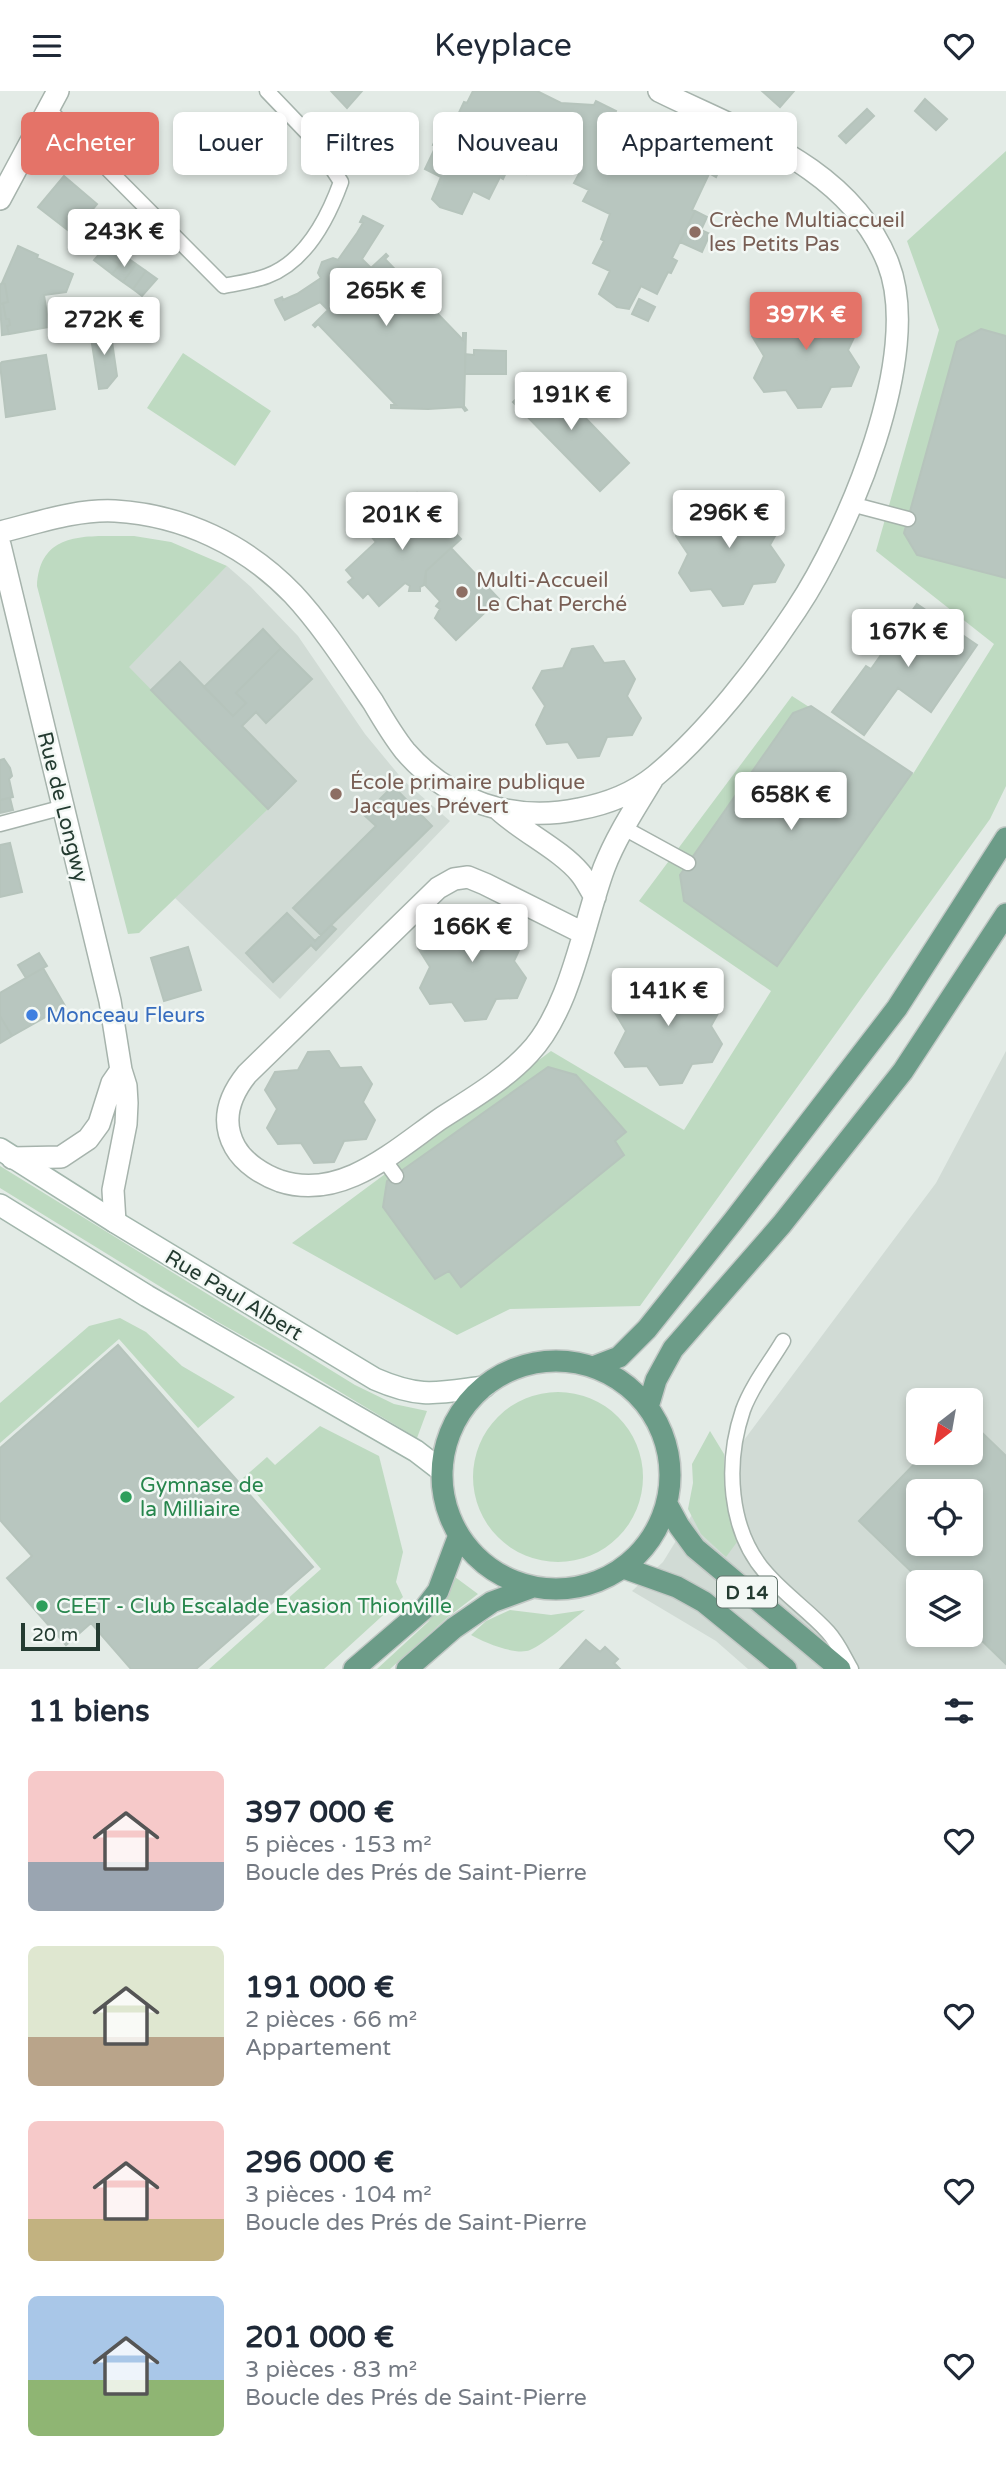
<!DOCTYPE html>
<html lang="fr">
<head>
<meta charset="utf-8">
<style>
  :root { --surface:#fff; --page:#f6f6f7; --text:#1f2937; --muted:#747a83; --accent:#e47368 }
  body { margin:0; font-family:"Varela Round",sans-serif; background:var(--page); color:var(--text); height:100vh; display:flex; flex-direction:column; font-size:26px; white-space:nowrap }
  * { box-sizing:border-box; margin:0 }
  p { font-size:23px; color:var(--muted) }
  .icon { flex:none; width:38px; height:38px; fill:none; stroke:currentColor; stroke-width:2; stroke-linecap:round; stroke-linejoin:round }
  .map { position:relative; height:1578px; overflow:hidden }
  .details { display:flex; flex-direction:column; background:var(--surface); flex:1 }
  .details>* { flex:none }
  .banner { position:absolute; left:21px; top:21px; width:964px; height:63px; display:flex; gap:14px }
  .needle { width:46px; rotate:211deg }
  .buttons { position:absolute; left:906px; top:1297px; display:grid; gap:14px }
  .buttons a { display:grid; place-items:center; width:77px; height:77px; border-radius:10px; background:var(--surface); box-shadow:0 4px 10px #0003; font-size:35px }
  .scale { position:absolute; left:21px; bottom:18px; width:79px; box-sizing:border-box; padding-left:7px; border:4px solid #243b31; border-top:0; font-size:19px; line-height:24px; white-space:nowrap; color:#243b31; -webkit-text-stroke:5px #f3f8f5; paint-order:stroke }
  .price { position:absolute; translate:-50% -60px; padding:0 16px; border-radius:7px; background:#fff; color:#222; font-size:23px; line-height:46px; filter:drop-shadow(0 2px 4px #0008) }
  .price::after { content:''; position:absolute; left:50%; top:42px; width:21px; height:16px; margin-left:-10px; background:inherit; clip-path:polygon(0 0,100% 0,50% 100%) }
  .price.current { background:var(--accent); color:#fff }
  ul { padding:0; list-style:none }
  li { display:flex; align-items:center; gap:21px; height:175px; padding:0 28px }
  li span { display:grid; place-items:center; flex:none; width:196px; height:140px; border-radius:10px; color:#555 }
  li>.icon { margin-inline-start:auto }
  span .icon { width:84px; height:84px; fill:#fffc; stroke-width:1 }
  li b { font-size:30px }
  h2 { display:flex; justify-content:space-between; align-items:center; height:84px; padding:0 28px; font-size:30px }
  .tag { padding:0 24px; border-radius:10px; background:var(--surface); box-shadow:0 4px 10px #0003; font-size:24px; line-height:63px }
  .tag.current { background:var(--accent); color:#fff }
  header { display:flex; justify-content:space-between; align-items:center; height:91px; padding:0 28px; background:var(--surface); font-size:32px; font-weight:600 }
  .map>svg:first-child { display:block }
  .built { fill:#d1dbd5; fill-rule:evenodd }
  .green { fill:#bedac1 }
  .building { fill:#b8c6bf; stroke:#b6c4bc; stroke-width:2; fill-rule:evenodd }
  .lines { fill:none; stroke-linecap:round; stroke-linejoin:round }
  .lane-casing { stroke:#a6b3ac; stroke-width:17 }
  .street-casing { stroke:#a6b3ac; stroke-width:24 }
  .secondary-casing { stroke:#a2b6ac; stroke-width:24 }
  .primary-casing { stroke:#c2c8c5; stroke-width:24 }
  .lane { stroke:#fff; stroke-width:14 }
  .street { stroke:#fff; stroke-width:21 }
  .secondary { stroke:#fff; stroke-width:21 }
  .primary { stroke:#6c9c88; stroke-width:21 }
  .education-dot { fill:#8d6e63; stroke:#f3f8f5; stroke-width:2.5 }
  .shop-dot { fill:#3f7fe0; stroke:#f3f8f5; stroke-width:2.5 }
  .leisure-dot { fill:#2e9e5b; stroke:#f3f8f5; stroke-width:2.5 }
  .labels { text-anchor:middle; stroke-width:5; stroke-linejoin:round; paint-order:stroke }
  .shield { fill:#f3f8f5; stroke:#62746c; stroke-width:2 }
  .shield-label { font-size:19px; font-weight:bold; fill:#243b31 }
  .education-label { font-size:21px; fill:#785e54; stroke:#f3f8f5; text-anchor:start }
  .street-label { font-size:21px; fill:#243b31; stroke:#f3f8f5 }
  .shop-label { font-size:21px; fill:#366cbe; stroke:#f3f8f5; text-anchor:start }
  .leisure-label { font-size:21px; fill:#27864d; stroke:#f3f8f5; text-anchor:start }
</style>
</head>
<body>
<header><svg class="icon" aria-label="menu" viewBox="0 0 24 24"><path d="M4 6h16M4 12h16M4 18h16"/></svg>Keyplace<svg class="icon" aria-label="heart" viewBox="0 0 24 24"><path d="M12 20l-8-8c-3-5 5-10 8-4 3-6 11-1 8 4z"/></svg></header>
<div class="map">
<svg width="1006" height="1578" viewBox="0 0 1006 1578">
  <rect width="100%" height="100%" fill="#e3ebe6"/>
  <!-- built -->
  <path class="built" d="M227,475L251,496L298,545L365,643L403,689L450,730L280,908L175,807L267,717L128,576Z
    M1006,960V1578H748L716,1550L632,1500L663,1471L709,1396L936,1092ZM919,1309H971V1362H919ZM919,1400H971V1452H919ZM919,1491H971V1544H919Z"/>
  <!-- green -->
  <path class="green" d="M1006,60V695L990,728L640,1215L510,1218L457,1244L292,1152L551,960L684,1039L771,900L639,810L792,605L913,683L994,553L876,460L939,239L907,150Z
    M183,262L271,320L235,375L147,317Z
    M134,445L171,451L227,475L129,576L268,718L139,842L128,843L37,495C40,437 90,446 134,445Z
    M0,1075L355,1294L394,1313L427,1320L417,1347L300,1277L216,1230L0,1097Z
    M120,1227L146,1241L182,1275L235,1306L198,1337L119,1248L0,1352V1312L89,1235Z
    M473 1386a85 85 0 1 1 170 0a85 85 0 1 1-170 0Z
    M320,1335L379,1365L403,1461L396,1491L403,1506L324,1578H209L321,1478L243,1387L267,1366L275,1374Z
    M710,1340L724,1363L725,1400L737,1451L726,1466L701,1443L688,1418L693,1392L692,1373Z
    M455,1486L478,1503L448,1526L390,1578H377L428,1531L443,1513Z
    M510,1519L551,1524L585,1519C572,1529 543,1554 530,1559C516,1565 483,1551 471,1544L486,1530Z"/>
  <!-- building -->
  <path class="building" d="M331,0H362L347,17Z
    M473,0H537L561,12L594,14L596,10L616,20L610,33L661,58L666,48L698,63L693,73L709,83L692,119L695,120L672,167L677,170L671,182L668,181L657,203L641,195L629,218L617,216L599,203L610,180L593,172L604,150L601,148L610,123L583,110L589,99L574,92L580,81L550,66L544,78L532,72L526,83L509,75L503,88L500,86L489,108L473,100L462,123L440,116L432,108L441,86L425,78L436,55L433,54L439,41L448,45L464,11L467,12Z
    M762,0H794L780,16Z
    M925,8L947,28L936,39L915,20Z
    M867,18L874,25L846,52L839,45Z
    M705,62L723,71L716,86L693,73L696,68L701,70Z
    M64,85L97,113L92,119L96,122L85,136L81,133L73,143L38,116Z
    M695,120L707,126L701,139L710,143L702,161L680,151Z
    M363,125L383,135L362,168L371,177L386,163L388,165L385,168L463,249V242H466L464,315L467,319L465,320L462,316L428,318L391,317V314H396L318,233L315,236L313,234L328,219L320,211L285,229L276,212L275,209L282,206L283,209L297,203L321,187L318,182L322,171L333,167L338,169L357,142L363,132L360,131Z
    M118,139L136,153L127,163L110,150Z
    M110,150L127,163L120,174L102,160Z
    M18,155L38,164L37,167L73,183L66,201L44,204L49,236L9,243L7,235L10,234L9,228H6L3,212L8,211L5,193L2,192Z
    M102,160L120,174L112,183L94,169Z
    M126,166L136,173L123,191L112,183Z
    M136,173L146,180L133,198L123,191Z
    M146,180L157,188L142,205L133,198Z
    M2,192L5,193L8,211L0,213V194Z
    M814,204L825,222L848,221L858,238L848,259L859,276L851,295L831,296L821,316L798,317L786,299L764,301L754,287L764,265L752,245L760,228L783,226L792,206Z
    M639,208L655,216L648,230L632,223Z
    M3,212L6,228H9L10,234L7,235L9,243L2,244L0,213Z
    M110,237L117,285L107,297L99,298L90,240Z
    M981,238L1006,245V487L917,464L904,442L957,251Z
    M474,259L506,260V283H465V263L474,264Z
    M46,264L55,318L6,326L0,273L2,271Z
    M543,283L629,372L600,400L513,311Z
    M417,402L461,448L426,480V493L420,496V500H409L410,495L405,492L379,515L368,502L363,507L348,491L353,487L346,479L376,451L371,445Z
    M736,404L748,420L770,419L780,436L770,454L784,474L775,491L753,493L743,513L723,515L711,498L691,500L679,482L688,463L676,445L684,426L706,424L715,405Z
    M451,457L499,508L456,549L435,527L440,518L436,515L440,510L424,493L426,480Z
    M917,513L977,554L931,621L898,597L864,644L832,621L866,575L871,578Z
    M263,538L281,557L236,602L246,612L233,625L204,596Z
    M593,555L604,572L624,570L635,588L627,605L641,627L632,644L607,646L599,665L578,667L568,651L547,653L536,634L545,615L533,597L542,580L563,577L572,558Z
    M281,557L312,588L266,632L256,621L242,635L296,690L268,718L151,599L180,571L233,625L246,612L236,602Z
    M811,615L912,682L777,875L684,810L680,784L793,622Z
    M4,668L10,677L12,685L9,688L13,706L0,709V669Z
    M393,695L432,735L321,844L293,817L376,735L364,724Z
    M10,707L13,719L0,722V709Z
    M10,752L22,801L0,806V754Z
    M480,817L493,836L512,835L523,851L514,870L526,887L517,907L496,908L486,928L465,930L452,911L430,913L420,897L430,876L418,857L426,838H449L458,818Z
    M287,822L315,850L331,834L336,838L316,859L311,854L273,891L246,862Z
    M188,856L201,899L164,910L151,867Z
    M39,862L47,875L26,887L18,874Z
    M43,877L65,915L12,945L0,925V902Z
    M676,880L688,900L709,898L721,917L711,935L722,953L712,971L692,973L682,992L660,994L647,975L625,976L615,962L626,940L614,920L622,902L645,901L654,882Z
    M0,925L12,945L0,952Z
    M329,960L340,977L361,976L372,993L363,1011L375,1029L366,1048L344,1050L334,1071L314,1072L301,1052L278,1053L267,1037L277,1018L265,999L275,981L298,979L308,961Z
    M548,976L576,984L626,1041L615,1050L624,1064L461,1196L449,1180L435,1188L383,1116L387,1090Z
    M118,1254L313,1476L196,1578H131L91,1532L66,1554L7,1487L32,1465L0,1429V1357Z
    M971,1323H973L974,1334L1006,1365V1573L971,1539V1491H922L859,1430L925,1362H971ZM919,1400H971V1452H919Z
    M586,1549L600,1561L605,1556L618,1568L614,1572L620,1578H560Z"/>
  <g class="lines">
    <defs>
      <path id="lane" d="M48,18L224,195C238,192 254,190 267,185C305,171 328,127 341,91L313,48L267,0
        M851,413L908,428
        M0,733L64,716
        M624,737L688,772
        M383,1067L396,1085
        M783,1250C770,1272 752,1294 743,1319C725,1372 728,1439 766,1482C785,1504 809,1520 828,1541C838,1552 844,1566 851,1578"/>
      <path id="street" d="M0,108L58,0
        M0,441C37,432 77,418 115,420C183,424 246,454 293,503C322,534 349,576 373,611C383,628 393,645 405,660C449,711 514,732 579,718C606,713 634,702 655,685C707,642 759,575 796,519C848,441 924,263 888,172C850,76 744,42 659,0
        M0,454L110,910L121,979L126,995L127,1012L126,1033L113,1099L115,1131
        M499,719C523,741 561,759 580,782C586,789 590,798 595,806
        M583,842L485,793L468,786L454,788L438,797L247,983C230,1004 220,1029 235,1056C244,1072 263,1084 280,1090C341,1110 393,1061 440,1028C471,1008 504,989 529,962C571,918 583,834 604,777C616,746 635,717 652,689
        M12,1067L61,1066L88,1048L99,1033L112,992L121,979"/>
      <path id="secondary" d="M0,1058L115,1131L375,1288C421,1308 437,1302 484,1296
        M0,1114L147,1205L416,1360L442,1380"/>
      <path id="primary" d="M442 1384a114 114 0 1 1 228 0a114 114 0 1 1-228 0Z
        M593,1276L619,1266L647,1238L734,1129L897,917L1006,747
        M648,1316L656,1289L673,1258L782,1133L903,980L1006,823
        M667,1413L679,1435L695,1457L840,1578
        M624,1477L677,1496L704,1511L786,1578
        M354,1578L425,1517L438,1500L459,1444
        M407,1578L454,1537L492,1511L533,1496"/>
    </defs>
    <!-- lane casing -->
    <use href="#lane" class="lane-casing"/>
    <!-- street casing -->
    <use href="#street" class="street-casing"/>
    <!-- secondary casing -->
    <use href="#secondary" class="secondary-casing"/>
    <!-- primary casing -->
    <use href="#primary" class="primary-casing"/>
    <!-- lane -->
    <use href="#lane" class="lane"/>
    <!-- street -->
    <use href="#street" class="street"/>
    <!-- secondary -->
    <use href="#secondary" class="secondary"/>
    <!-- primary -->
    <use href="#primary" class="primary"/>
  </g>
  <!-- markers -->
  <g class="education-dot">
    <circle cx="695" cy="141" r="7"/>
    <circle cx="462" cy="501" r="7"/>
    <circle cx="336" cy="703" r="7"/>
  </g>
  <circle class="shop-dot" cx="32" cy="924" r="7"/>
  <g class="leisure-dot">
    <circle cx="126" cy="1406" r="7"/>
    <circle cx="42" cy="1515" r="7"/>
  </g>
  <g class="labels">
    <!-- shield labels -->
    <rect class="shield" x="717" y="1485.5" width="60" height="31" rx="5"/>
    <g class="shield-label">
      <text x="747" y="1508">D 14</text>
    </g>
    <!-- education labels -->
    <g class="education-label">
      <text x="709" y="136">Crèche Multiaccueil<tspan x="709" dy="24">les Petits Pas</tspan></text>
      <text x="476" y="496">Multi-Accueil<tspan x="476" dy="24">Le Chat Perché</tspan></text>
      <text x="350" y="698">École primaire publique<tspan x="350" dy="24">Jacques Prévert</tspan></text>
    </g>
    <!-- street labels -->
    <g class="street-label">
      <text transform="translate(63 716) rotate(76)" y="7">Rue de Longwy</text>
      <text transform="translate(234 1204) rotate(31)" y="7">Rue Paul Albert</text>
    </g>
    <!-- shop labels -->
    <g class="shop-label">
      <text x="46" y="931">Monceau Fleurs</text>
    </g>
    <!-- leisure labels -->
    <g class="leisure-label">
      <text x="140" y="1401">Gymnase de<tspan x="140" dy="24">la Milliaire</tspan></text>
      <text x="56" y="1522">CEET - Club Escalade Evasion Thionville</text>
    </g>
  </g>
</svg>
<div class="buttons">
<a><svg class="needle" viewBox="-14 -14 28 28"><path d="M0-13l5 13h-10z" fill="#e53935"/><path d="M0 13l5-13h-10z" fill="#747a83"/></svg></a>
<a><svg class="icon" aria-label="locate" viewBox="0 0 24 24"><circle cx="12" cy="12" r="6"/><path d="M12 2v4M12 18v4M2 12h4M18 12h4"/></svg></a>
<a><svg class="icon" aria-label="layers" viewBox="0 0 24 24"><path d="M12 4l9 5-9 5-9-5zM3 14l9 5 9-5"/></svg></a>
</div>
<div class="scale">20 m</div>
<b class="price" style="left:124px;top:178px">243K €</b>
<b class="price" style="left:386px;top:237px">265K €</b>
<b class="price current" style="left:806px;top:261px">397K €</b>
<b class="price" style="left:104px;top:266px">272K €</b>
<b class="price" style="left:571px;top:341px">191K €</b>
<b class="price" style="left:729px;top:459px">296K €</b>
<b class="price" style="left:402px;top:461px">201K €</b>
<b class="price" style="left:908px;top:578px">167K €</b>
<b class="price" style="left:791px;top:741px">658K €</b>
<b class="price" style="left:472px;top:873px">166K €</b>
<b class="price" style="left:668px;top:937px">141K €</b>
<div class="banner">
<a class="tag current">Acheter</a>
<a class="tag">Louer</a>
<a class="tag">Filtres</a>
<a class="tag">Nouveau</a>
<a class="tag">Appartement</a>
</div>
</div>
<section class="details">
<h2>11 biens<svg class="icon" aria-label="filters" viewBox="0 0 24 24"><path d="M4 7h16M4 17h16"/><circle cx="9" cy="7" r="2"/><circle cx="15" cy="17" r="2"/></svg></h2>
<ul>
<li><span style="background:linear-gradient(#f6c9c9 65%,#9aa5b1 0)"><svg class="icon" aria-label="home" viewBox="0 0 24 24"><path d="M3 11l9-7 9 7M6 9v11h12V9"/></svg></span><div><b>397 000 €</b><p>5 pièces · 153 m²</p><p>Boucle des Prés de Saint-Pierre</p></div><svg class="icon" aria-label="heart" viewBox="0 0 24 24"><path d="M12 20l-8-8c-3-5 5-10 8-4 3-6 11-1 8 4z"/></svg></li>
<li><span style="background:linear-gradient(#dfe7d0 65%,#b9a48a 0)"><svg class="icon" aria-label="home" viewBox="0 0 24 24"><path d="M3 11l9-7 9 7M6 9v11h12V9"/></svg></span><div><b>191 000 €</b><p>2 pièces · 66 m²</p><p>Appartement</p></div><svg class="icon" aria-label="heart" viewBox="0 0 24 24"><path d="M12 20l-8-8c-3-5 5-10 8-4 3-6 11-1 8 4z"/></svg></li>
<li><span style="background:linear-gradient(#f6c9c9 70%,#c2b280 0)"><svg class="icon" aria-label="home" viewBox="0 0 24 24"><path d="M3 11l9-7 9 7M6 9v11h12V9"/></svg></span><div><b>296 000 €</b><p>3 pièces · 104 m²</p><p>Boucle des Prés de Saint-Pierre</p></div><svg class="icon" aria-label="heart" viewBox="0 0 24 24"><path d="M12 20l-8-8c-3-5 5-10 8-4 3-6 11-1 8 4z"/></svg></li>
<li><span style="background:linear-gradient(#a9c7e8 60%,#8fb573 0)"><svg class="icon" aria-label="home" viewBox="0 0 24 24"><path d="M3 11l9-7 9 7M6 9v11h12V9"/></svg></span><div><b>201 000 €</b><p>3 pièces · 83 m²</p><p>Boucle des Prés de Saint-Pierre</p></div><svg class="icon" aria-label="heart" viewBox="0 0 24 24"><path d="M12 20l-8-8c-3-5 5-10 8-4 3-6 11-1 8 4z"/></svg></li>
</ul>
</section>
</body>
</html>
